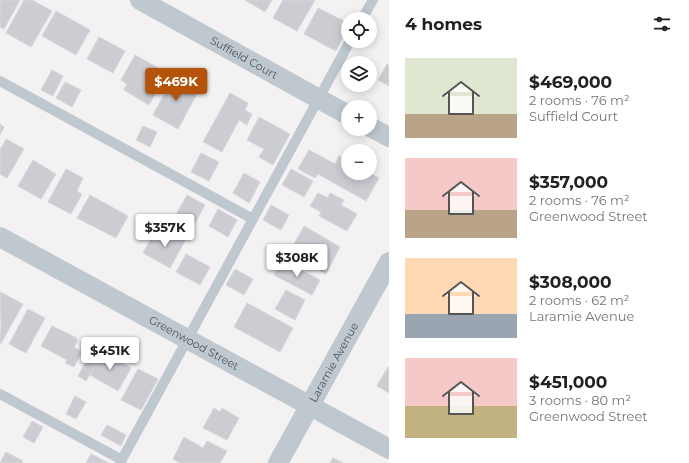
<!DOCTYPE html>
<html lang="en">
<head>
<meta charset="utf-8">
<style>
  :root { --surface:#fff; --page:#f6f6f6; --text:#202124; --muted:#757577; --accent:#b45309 }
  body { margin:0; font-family:Montserrat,sans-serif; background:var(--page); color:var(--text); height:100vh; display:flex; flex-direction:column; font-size:15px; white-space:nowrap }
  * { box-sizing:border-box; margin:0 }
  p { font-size:13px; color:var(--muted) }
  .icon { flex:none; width:22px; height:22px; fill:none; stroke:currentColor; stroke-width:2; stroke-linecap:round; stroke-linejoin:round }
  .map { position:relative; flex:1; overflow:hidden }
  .sheet { display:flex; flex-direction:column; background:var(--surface); width:300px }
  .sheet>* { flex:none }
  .buttons { position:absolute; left:341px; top:12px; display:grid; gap:8px }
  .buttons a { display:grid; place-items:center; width:36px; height:36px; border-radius:50%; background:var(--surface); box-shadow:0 2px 10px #0003; font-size:20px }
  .price { position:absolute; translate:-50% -34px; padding:0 9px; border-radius:4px; background:#fff; color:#222; font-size:13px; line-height:26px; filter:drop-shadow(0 1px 2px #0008) }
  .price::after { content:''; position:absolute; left:50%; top:24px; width:12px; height:9px; margin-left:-6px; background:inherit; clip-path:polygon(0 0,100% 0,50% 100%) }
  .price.active { background:var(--accent); color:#fff }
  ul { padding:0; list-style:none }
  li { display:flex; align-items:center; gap:12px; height:100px; padding:0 16px }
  li span { display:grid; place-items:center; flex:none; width:112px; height:80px; border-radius:0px; color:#555 }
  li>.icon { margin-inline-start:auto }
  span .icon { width:48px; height:48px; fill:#fffc; stroke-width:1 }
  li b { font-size:17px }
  h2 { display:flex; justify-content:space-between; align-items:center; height:48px; padding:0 16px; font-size:17px }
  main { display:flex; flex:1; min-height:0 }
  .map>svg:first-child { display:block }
  .building { fill:#cbcdd3; stroke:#d5d7dc }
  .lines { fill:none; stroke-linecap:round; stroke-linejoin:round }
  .service { stroke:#bfc8cf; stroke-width:10 }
  .minor { stroke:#bfc8cf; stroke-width:20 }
  .labels { text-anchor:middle; stroke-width:3; stroke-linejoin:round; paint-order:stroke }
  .street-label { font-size:11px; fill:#49545e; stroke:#fff }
</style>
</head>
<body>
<main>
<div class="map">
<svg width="389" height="463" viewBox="0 0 389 463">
  <rect width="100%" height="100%" fill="#f3f1f1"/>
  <!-- building -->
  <path class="building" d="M0,0H20L4,29L0,27Z
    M24,0H32L52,11L31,47L6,33Z
    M245,0H272L265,12Z
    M283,0H315L297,31L273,18Z
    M318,8L348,23V27L336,51L304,34Z
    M56,11L90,30L76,55L42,36Z
    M99,37L125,51L113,73L87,59Z
    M135,55L167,73L149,105L124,90L127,84L121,80Z
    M387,64L389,65V86L378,80Z
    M52,70L63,76L53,96L41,90Z
    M174,76L199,90L178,129L153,115Z
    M65,82L81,90L72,107L56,98Z
    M230,93L248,103L245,110L252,114L247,125L239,120L222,152L203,142Z
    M259,117L290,134L273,165L259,157L264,149L247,140Z
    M0,124L4,127L0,135Z
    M143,126L157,132L150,147L136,140Z
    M6,139L24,149L7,178L0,174V150Z
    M309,150L335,164L339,156L348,161V173H370L379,178L366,201L318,174L315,178L298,169Z
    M201,153L219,162L209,181L191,172Z
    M33,160L56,174L41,199L18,186Z
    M66,169L83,178L77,191L82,194L71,214L48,202Z
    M291,169L313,181L304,197L282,185Z
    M244,173L260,182L249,203L233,193Z
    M318,193L328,198L330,193L344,200L341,205L357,214L347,231L319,216L321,212L310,206Z
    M90,195L128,216L116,238L77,218Z
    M187,195L205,205L195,223L177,213Z
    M271,205L289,215L281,230L263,220Z
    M218,209L237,220L228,237L209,226Z
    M304,226L340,247L326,274L303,261L306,255L292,248Z
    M168,230L186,239L170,268L143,253L153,235L162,240Z
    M186,254L210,267L200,285L176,272Z
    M282,260L320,280L312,295L274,275Z
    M235,269L253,279L244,295L226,285Z
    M286,290L305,300L295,320L275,309Z
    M0,292L23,304L0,345L1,324Z
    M247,303L293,328L280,352L234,327Z
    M28,309L45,318L26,353L9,344Z
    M52,326L77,338L76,339L78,340L74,347L82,352L74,367L65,363L67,360L41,346Z
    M102,352L131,368L118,391L90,375Z
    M88,358L97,362L86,381L78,376Z
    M388,367L389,368V393L377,386Z
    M138,369L158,379L141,410L121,400Z
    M75,396L86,402L76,419L66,414Z
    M214,408L220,412L222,408L239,418L227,440L203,428Z
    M32,421L43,427L34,443L23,437Z
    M107,425L126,435L121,446L101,435Z
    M184,437L203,448L207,441L227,451L220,463H180L173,459Z
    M6,452L23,461L22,463H0Z
    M91,454L109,463H86Z
    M333,458L343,463H330Z"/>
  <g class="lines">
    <!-- service -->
    <path class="service" d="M362,19L373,0
      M0,81L253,219
      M0,394L122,460
      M120,463L350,41"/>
    <!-- minor -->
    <g class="minor">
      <path id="s1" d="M140,0L348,115"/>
      <path d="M370,127L389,137"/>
      <path id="s2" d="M0,237L389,449"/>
      <path id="s3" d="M278,463L389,262"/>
    </g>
  </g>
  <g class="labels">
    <!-- street labels -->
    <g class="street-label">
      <text dy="4" stroke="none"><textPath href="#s1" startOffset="119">Suffield Court</textPath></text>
      <text dy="4" stroke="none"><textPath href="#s2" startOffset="221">Greenwood Street</textPath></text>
      <text dy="4" stroke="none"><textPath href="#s3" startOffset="115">Laramie Avenue</textPath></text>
    </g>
  </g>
</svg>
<div class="buttons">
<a><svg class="icon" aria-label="locate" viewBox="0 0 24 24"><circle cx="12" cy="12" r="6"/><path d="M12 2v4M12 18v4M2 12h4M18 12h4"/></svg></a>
<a><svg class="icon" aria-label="layers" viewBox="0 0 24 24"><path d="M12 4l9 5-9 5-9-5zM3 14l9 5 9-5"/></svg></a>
<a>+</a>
<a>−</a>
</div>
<b class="price active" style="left:176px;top:102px">$469K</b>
<b class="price" style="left:165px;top:248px">$357K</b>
<b class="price" style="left:297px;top:278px">$308K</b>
<b class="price" style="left:110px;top:371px">$451K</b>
</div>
<section class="sheet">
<h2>4 homes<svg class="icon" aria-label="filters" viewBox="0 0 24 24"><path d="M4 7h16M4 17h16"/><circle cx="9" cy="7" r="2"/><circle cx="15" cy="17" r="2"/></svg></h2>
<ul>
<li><span style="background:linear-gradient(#dfe7d0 70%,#b9a48a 0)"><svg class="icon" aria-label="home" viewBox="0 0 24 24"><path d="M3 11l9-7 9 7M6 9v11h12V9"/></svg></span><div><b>$469,000</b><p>2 rooms · 76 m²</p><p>Suffield Court</p></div></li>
<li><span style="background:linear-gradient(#f6c9c9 65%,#b9a48a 0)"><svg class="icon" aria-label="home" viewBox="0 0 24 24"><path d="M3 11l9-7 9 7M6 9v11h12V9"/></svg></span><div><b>$357,000</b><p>2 rooms · 76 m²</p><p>Greenwood Street</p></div></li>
<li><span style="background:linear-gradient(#ffd9b3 70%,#9aa5b1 0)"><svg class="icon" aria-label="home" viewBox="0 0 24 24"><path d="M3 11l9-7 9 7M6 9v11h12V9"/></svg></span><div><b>$308,000</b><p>2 rooms · 62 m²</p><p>Laramie Avenue</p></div></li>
<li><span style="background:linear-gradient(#f6c9c9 60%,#c2b280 0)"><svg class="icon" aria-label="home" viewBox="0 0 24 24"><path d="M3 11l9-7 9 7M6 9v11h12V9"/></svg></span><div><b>$451,000</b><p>3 rooms · 80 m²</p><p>Greenwood Street</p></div></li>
</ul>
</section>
</main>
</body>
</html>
